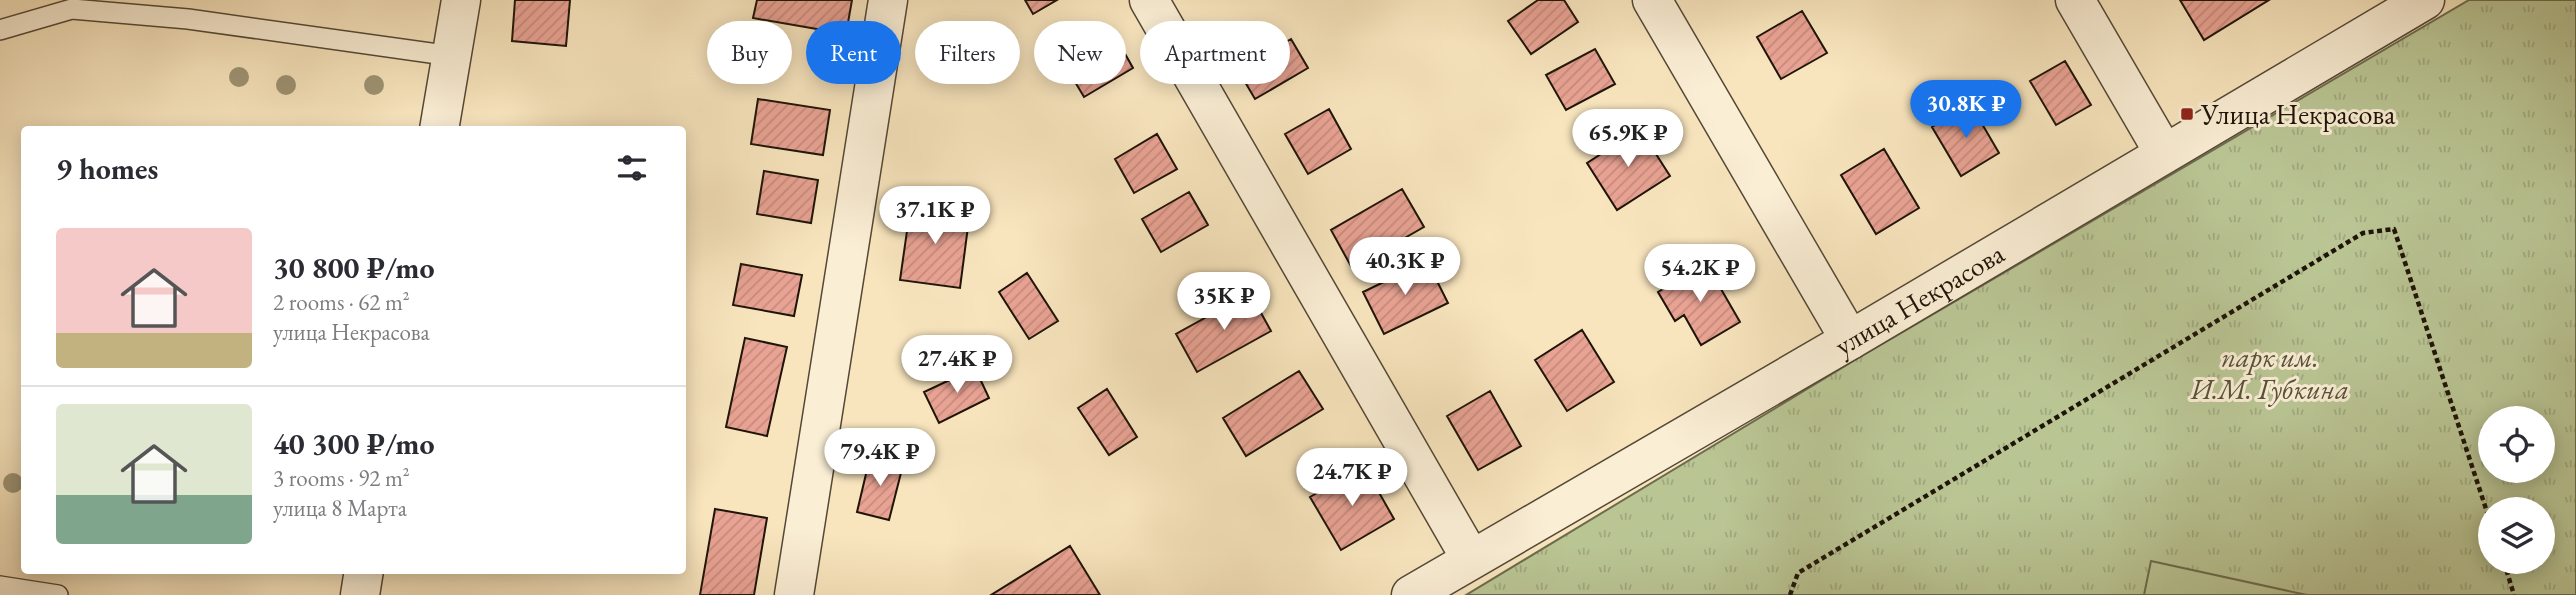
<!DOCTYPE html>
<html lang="en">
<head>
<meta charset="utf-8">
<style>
  :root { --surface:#fff; --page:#f2f2f3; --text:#2b2b33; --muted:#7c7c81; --line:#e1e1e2; --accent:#1a73e8 }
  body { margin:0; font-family:"EB Garamond",serif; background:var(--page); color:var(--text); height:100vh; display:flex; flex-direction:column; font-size:26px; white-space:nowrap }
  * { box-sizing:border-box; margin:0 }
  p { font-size:23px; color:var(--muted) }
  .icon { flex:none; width:38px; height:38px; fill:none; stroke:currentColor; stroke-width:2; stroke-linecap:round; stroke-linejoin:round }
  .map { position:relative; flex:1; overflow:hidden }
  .drawer { position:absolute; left:21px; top:126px; width:665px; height:448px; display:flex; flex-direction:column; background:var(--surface); border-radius:7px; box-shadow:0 4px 18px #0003 }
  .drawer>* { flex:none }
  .banner { position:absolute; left:707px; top:21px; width:665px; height:63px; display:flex; gap:14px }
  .controls { position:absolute; left:2478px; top:406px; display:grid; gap:14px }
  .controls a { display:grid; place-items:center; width:77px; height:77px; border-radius:50%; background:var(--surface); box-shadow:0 4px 18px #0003; font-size:35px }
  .price { position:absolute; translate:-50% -60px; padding:0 16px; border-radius:24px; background:#fff; color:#222; font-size:23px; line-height:46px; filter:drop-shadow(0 2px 4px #0008) }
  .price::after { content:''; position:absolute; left:50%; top:42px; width:21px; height:16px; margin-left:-10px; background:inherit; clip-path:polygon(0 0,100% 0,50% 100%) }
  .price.on { background:var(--accent); color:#fff }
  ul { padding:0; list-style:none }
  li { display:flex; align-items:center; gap:21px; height:175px; padding:0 35px }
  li+li { border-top:2px solid var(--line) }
  li span { display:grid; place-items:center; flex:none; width:196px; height:140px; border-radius:7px; color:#555 }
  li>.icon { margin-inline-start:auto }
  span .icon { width:84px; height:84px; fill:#fffc; stroke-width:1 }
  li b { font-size:30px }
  h2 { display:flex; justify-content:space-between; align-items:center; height:84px; padding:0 35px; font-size:30px }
  .tag { padding:0 24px; border-radius:32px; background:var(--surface); box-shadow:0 4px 18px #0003; font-size:24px; line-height:63px }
  .tag.on { background:var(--accent); color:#fff }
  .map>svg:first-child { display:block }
  .park { fill:url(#park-tufts); stroke:#6c6c4e; stroke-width:2; fill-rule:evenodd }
  .pitch { fill:#bac594; stroke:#6c6c4e; stroke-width:2 }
  .building { fill:url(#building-hatch); stroke:#1e1408; stroke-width:2 }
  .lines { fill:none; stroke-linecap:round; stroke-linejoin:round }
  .service-casing { stroke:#544836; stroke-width:22 }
  .minor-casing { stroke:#544836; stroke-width:41 }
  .tertiary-casing { stroke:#544836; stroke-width:41 }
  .path { stroke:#1e1408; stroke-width:4.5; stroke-dasharray:5 3.5; stroke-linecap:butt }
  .service { stroke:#faeed5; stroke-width:19 }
  .minor { stroke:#faeed5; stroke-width:38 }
  .tertiary { stroke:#faeed5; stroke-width:38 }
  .tree { fill:#9e9475 }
  .poi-dot { fill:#8f2418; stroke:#faeed5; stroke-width:2.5 }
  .labels { text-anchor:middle; stroke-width:6; stroke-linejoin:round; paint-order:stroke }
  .poi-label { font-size:28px; fill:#1e1408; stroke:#faeed5; text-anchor:start }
  .street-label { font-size:28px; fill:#1e1408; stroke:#faeed5 }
  .park-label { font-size:28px; font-style:italic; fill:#555239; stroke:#faeed5 }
</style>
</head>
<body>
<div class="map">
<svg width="2576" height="595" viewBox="0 0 2576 595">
  <defs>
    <pattern id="park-tufts" width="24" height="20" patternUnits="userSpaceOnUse" patternTransform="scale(1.75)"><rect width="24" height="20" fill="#bac594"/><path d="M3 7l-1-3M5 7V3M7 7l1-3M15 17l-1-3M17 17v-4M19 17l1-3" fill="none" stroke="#9fa87e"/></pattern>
    <pattern id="building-hatch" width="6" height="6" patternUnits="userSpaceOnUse" patternTransform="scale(1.75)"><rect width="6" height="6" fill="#e9a394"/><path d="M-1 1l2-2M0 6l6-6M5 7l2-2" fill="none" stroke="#c78b7e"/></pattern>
  </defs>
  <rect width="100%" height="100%" fill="#f8e5be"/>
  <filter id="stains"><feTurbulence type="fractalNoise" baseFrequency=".00286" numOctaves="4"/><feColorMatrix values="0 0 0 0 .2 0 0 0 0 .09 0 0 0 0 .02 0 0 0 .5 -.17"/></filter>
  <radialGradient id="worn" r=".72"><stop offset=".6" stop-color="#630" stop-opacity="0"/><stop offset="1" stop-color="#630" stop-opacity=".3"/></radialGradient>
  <!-- park -->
  <path class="park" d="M2469,0H2576V595H1466L1855,360ZM2490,418H2543V471H2490ZM2490,509H2543V562H2490Z"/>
  <!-- pitch -->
  <path class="pitch" d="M2151,561L2307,595H2144Z"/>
  <!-- building -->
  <path class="building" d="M515,0H570L566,46L512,41Z
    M757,0H852L846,34L753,18Z
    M1025,0H1057L1033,14Z
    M1538,0H1564L1578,22L1531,54L1508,21Z
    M2180,0H2269L2204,40Z
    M1802,11L1827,53L1781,79L1757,37Z
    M1115,36L1133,68L1084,97L1065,65Z
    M1291,39L1308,68L1255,99L1238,70Z
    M1595,49L1615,84L1566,110L1546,75Z
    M2065,61L2091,105L2056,125L2030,81Z
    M758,99L830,110L823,155L751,144Z
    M1971,105L1999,153L1961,176L1932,127Z
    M1329,109L1351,149L1308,174L1285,134Z
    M1640,129L1670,176L1617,210L1587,163Z
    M1157,134L1177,169L1134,193L1115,159Z
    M1884,149L1919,208L1876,234L1841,175Z
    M764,171L818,180L811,223L757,214Z
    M1402,189L1424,227L1352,268L1331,230Z
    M1189,192L1208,225L1161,252L1142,219Z
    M911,203L970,211L960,288L900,280Z
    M1427,261L1448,303L1384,334L1363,292Z
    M1706,263L1740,322L1701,345L1684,315L1675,321L1658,292Z
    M741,264L802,275L794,316L733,305Z
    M1027,273L1058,321L1029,339L999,292Z
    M1250,293L1271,331L1197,372L1176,334Z
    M1582,330L1614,382L1567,411L1535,360Z
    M745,338L787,347L767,436L726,427Z
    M975,368L989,398L939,423L924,392Z
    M1299,371L1323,409L1246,456L1223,418Z
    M1107,389L1137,437L1109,455L1078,408Z
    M1490,391L1521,446L1478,470L1447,416Z
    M870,457L903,465L889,520L857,512Z
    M1364,466L1394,519L1341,550L1310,497Z
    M715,509L767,518L754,595H700Z
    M1070,546L1100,595H991Z"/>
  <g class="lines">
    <defs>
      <path id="service" d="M0,30L72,9L188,19L452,56
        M0,586L58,595"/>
      <path id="minor" d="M1149,0L1471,559
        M1652,0L1850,340
        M2075,0L2164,153
        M439,130L461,0
        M360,595L364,570
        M794,595L888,0"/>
      <g id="tertiary">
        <path id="s1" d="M1411,595L1850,340L2425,0"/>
      </g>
    </defs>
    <!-- service casing -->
    <use href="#service" class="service-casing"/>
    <!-- minor casing -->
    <use href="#minor" class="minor-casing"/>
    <!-- tertiary casing -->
    <use href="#tertiary" class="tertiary-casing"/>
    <!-- path -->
    <path class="path" d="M2504,562L2514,595
      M1790,595L1798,573L2363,233L2394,229L2490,521"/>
    <!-- service -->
    <use href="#service" class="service"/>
    <!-- minor -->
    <use href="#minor" class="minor"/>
    <!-- tertiary -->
    <use href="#tertiary" class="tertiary"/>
  </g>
  <!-- trees -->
  <g class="tree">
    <circle cx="239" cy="77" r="10"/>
    <circle cx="286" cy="85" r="10"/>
    <circle cx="374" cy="85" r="10"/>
    <circle cx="13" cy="483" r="10"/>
  </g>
  <!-- markers -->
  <rect class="poi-dot" x="2180" y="107" width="14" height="14" rx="3.5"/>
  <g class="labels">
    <!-- poi labels -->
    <g class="poi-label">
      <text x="2201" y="124">Улица Некрасова</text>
    </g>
    <!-- street labels -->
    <g class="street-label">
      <text dy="10" stroke="none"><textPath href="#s1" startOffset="588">улица Некрасова</textPath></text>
    </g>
    <!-- park labels -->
    <g class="park-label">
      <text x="2270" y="367">парк им.<tspan x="2270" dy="32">И.М. Губкина</tspan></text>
    </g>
  </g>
  <rect width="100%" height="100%" filter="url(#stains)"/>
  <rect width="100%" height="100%" fill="url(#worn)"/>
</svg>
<div class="controls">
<a><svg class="icon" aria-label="locate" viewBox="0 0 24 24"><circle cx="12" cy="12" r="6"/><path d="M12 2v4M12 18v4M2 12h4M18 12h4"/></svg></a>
<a><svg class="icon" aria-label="layers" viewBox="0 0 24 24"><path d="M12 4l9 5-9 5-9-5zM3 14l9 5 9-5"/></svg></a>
</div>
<b class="price on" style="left:1966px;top:140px">30.8K ₽</b>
<b class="price" style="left:1628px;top:169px">65.9K ₽</b>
<b class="price" style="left:935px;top:246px">37.1K ₽</b>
<b class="price" style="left:1405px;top:297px">40.3K ₽</b>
<b class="price" style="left:1700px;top:304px">54.2K ₽</b>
<b class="price" style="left:1224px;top:332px">35K ₽</b>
<b class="price" style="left:957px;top:395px">27.4K ₽</b>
<b class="price" style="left:880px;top:488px">79.4K ₽</b>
<b class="price" style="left:1352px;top:508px">24.7K ₽</b>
<div class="banner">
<a class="tag">Buy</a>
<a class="tag on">Rent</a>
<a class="tag">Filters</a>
<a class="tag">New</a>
<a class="tag">Apartment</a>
</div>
<section class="drawer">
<h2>9 homes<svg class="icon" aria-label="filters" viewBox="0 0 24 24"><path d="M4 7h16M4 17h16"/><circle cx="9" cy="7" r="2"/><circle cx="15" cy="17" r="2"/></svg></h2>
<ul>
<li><span style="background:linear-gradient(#f6c9c9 75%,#c2b280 0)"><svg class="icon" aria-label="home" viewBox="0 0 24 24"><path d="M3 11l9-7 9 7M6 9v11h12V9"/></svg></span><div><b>30 800 ₽/mo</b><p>2 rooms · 62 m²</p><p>улица Некрасова</p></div></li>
<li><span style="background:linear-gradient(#dfe7d0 65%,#7fa58c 0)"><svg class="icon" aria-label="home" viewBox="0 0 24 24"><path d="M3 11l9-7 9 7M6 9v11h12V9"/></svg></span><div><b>40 300 ₽/mo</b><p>3 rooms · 92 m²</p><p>улица 8 Марта</p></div></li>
</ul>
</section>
</div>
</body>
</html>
